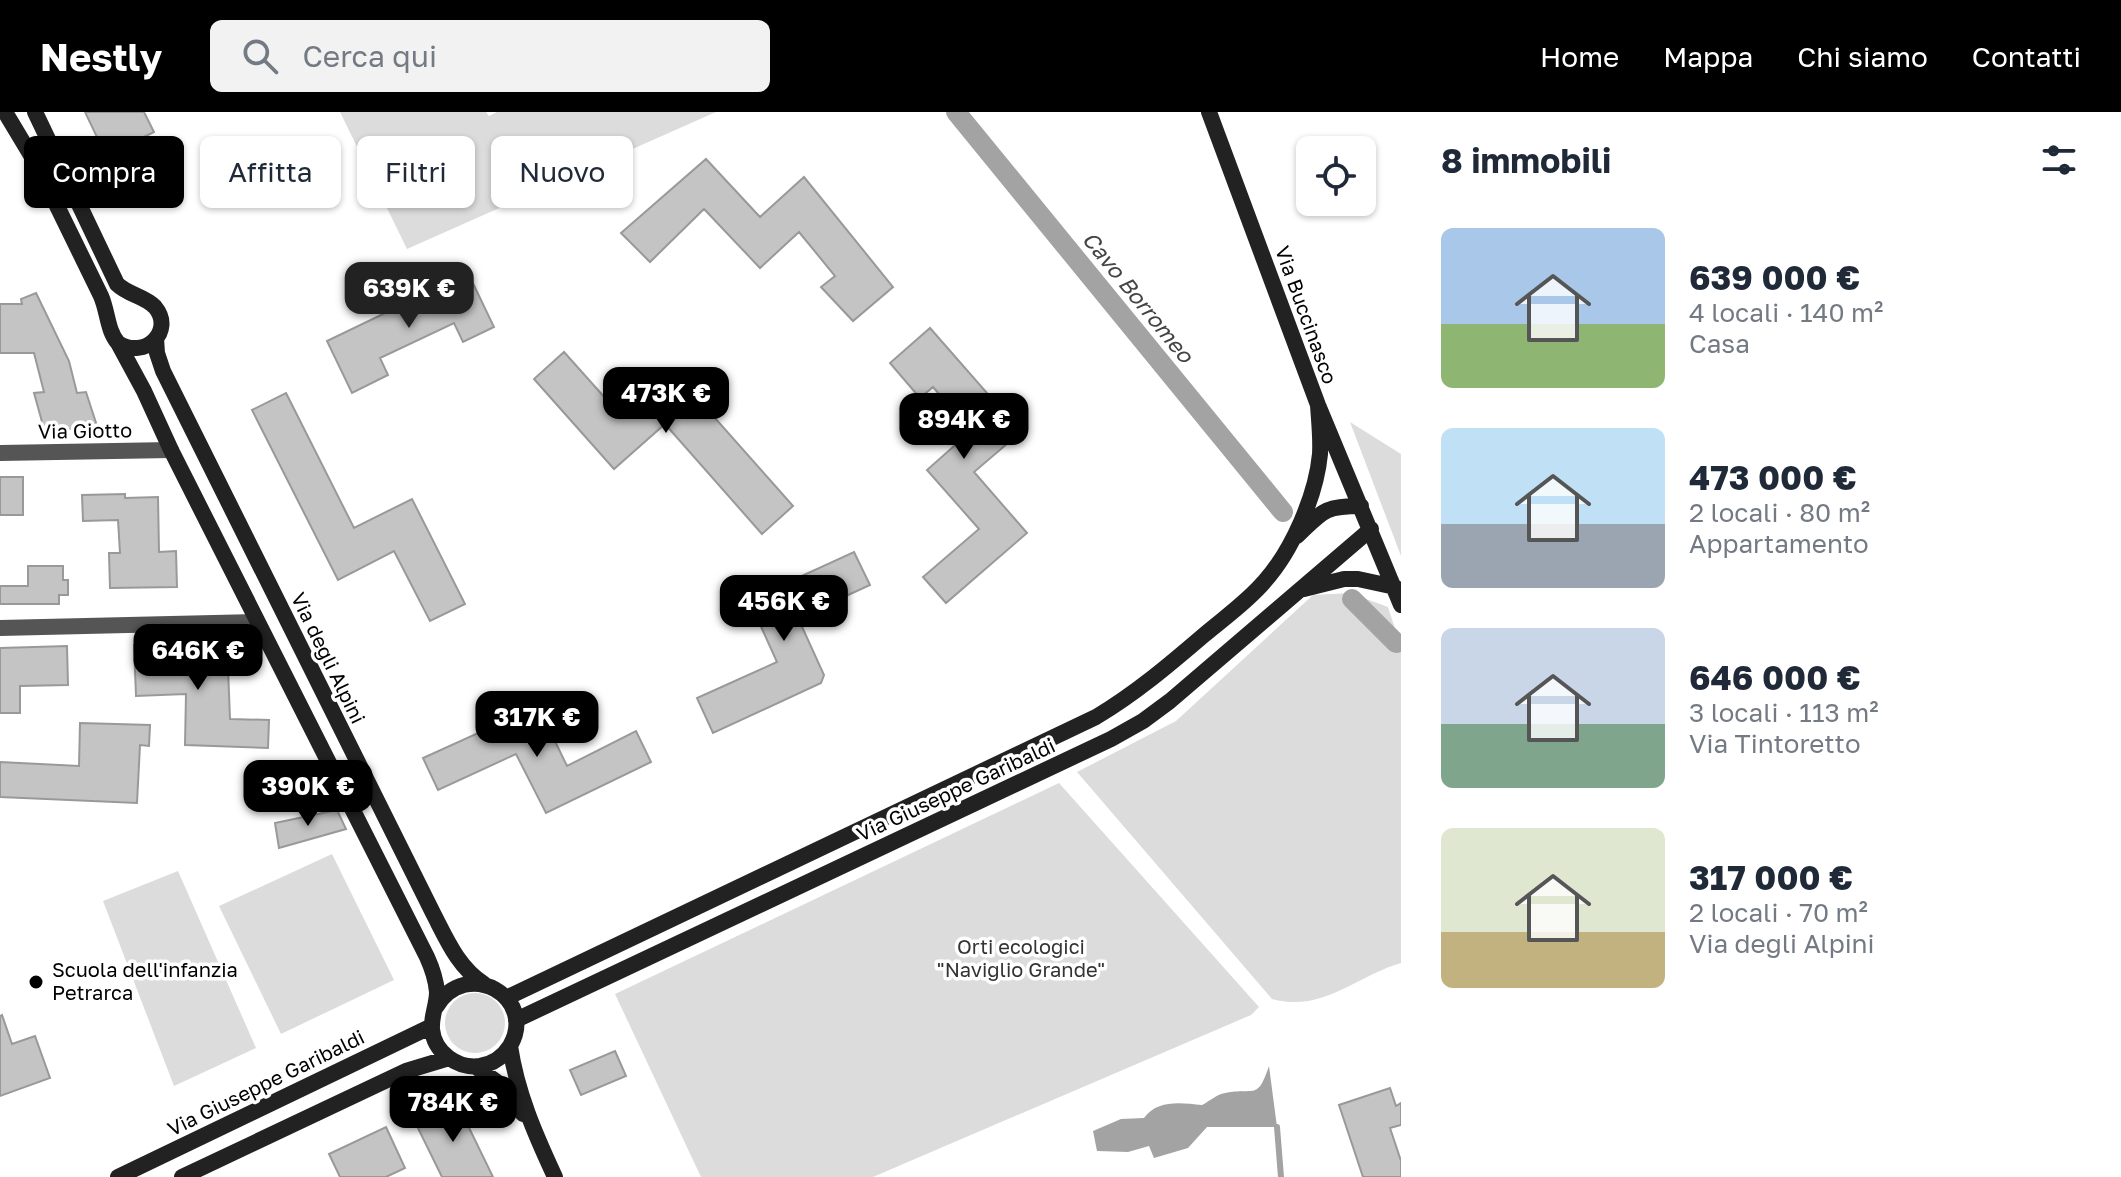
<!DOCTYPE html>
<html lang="it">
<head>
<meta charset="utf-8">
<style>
  :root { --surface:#fff; --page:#f2f2f3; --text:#1f2937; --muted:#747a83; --accent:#000 }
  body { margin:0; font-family:"Golos Text",sans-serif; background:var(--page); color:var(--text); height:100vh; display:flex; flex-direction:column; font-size:30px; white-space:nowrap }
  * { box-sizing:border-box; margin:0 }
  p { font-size:26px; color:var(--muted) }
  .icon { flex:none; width:44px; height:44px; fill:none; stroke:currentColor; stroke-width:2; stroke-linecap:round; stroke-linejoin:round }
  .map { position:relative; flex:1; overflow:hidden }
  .drawer { display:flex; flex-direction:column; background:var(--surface); width:720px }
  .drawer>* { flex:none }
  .top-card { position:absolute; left:24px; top:24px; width:760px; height:72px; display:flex; gap:16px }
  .tools { position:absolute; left:1296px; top:24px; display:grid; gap:16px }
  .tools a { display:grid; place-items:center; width:80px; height:80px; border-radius:12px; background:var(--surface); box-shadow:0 2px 6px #0004; font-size:40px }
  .price { position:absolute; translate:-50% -68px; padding:0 18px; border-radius:16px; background:var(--accent); color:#fff; font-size:26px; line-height:52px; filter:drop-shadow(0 2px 4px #0008) }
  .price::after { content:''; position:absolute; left:50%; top:48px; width:24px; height:18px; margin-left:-12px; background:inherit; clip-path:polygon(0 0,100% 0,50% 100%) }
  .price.on { background:#222; color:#fff }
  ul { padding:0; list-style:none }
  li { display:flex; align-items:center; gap:24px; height:200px; padding:0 40px }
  li span { display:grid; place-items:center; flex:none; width:224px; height:160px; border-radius:12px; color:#555 }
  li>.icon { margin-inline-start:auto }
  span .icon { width:96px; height:96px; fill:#fffc; stroke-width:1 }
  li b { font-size:34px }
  h2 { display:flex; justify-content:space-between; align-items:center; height:96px; padding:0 40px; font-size:34px }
  .chip { padding:0 28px; border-radius:12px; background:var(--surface); box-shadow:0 2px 6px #0004; font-size:28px; line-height:72px }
  .chip.on { background:var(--accent); color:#fff }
  header { display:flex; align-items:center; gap:48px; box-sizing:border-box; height:112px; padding:0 40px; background:var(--accent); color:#fff }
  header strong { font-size:38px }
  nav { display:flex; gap:44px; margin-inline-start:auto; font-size:28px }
  .search { width:560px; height:72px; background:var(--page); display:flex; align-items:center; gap:20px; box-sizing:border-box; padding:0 28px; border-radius:12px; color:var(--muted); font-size:30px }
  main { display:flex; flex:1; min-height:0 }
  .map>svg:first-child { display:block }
  .green { fill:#dcdcdc }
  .water { fill:#a3a3a3 }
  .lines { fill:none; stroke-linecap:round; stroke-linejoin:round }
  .stream { stroke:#a3a3a3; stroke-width:6 }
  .canal { stroke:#a3a3a3; stroke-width:20 }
  .building { fill:#c4c4c4; stroke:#999; stroke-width:2 }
  .street { stroke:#555; stroke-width:16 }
  .secondary { stroke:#222; stroke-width:16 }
  .poi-dot { fill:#000; stroke:#fff; stroke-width:3 }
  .labels { text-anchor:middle; stroke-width:7; stroke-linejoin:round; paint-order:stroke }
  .street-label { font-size:20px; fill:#000; stroke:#fff }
  .park-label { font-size:20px; fill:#333; stroke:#fff }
  .poi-label { font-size:20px; fill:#000; stroke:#fff; text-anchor:start }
  .water-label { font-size:22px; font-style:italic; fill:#444; stroke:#fff }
</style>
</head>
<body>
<header>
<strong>Nestly</strong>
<div class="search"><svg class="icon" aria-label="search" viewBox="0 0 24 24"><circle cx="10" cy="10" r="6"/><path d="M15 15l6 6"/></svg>Cerca qui</div>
<nav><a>Home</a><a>Mappa</a><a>Chi siamo</a><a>Contatti</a></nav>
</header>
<main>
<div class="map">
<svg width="1401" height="1065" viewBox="0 0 1401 1065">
  <rect width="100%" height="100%" fill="#fff"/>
  <!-- green -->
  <path class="green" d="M340,0H486L489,4L497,0H716L407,137Z
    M1350,310L1401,342V444Z
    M1350,481L1388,495L1401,535V851C1356,864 1322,901 1272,887L1077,660L1176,609L1313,483Z
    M1059,671L1259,895L1251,903L873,1065H701L615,882Z
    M332,742L394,868L281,922L219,794Z
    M178,759L256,936L174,974L103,789Z
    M445 911a30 30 0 1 1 60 0a30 30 0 1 1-60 0Z"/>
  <!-- water -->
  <path class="water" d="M1269,954L1277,1015H1207L1188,1036L1154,1046L1149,1034L1128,1040L1097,1039L1093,1019L1121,1007L1144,1006C1158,987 1181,991 1202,993C1210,989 1217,982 1225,981C1256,975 1257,989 1269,954Z"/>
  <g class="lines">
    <!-- stream -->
    <path class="stream" d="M1277,1015L1281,1065"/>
    <!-- canal -->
    <path class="canal" d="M956,0L1283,400
      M1352,487L1396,531"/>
  </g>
  <!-- building -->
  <path class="building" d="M85,0H144L154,20L106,44Z
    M706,47L760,105L804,65L893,175L853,209L821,175L835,164L799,120L760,156L704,97L650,150L621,121Z
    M468,161L494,215L463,230L454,211L380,246L388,263L352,281L327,229Z
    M36,181L69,249L77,281L86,280L98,317H44L34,281L44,280L34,241H0V192H22L21,187Z
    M930,216L1021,320L974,360L1027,421L946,491L923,465L979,417L927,358L971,319L933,275L920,286L890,251Z
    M564,240L623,306L675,261L793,394L762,422L665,312L614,357L534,267Z
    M286,281L354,416L412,387L465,492L430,509L394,439L338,468L252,298Z
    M0,365H23V403H0Z
    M125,382V386L158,385L159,440L176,439L177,475L110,476L109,441H120L118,408L83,409L82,383Z
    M854,440L870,473L798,506L824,563L821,571L713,621L697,586L777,550L749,488Z
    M28,454H63V468H68V483H59V492H0V474H28Z
    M227,530L230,607L269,608L268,636L185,633L186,582L136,584L134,533Z
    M67,534L68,573L20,574V601H0V536Z
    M538,594L567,654L636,619L651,650L546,701L516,642L438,678L423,646Z
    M80,611L150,613L149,634L140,633L137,691L0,685V650L79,654Z
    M289,666L325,673L334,693L285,684Z
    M337,698L346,717L279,736L275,711Z
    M2,903L12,932L35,924L50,966L0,984V904Z
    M615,939L626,964L581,983L570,958Z
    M1390,976L1396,994L1401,991V1013L1390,1016L1401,1049V1065H1363L1339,993Z
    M456,989L493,1065H442L415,1010Z
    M386,1015L405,1056L386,1065H340L329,1042Z"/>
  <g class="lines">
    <!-- street -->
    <path class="street" d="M0,341L171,338
      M0,516L257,510"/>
    <!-- secondary -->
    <path class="secondary" d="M5,0L38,55L101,184C108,200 107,218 118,231L144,279L171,338L427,845C432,856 436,868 437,880C437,893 431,904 432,917C434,940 457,957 480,954C492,952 503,945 510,934C538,886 467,844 436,895
      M35,0L117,172C128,183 145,184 155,195C175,219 145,248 118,231
      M1209,0L1318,293L1401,493
      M156,226L157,241L163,259L433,801C447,828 458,855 484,872
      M1297,424C1323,399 1324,394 1361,394
      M1304,477L1344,467H1358L1395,475
      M506,886L1096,605C1136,581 1169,553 1204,523C1224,506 1247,490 1264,470C1292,439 1316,384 1320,342C1321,326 1319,309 1318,293
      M516,908L1111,627L1143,609L1170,589L1371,417
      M510,934C517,981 535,1022 555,1065
      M476,955L497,970L523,1002
      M118,1065L432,914
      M182,1065L406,959L449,946"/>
  </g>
  <!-- markers -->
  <circle class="poi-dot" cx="36" cy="870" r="8"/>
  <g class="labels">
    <!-- street labels -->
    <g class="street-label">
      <text transform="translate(1306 203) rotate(70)" y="7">Via Buccinasco</text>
      <text transform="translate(85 319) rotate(-1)" y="7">Via Giotto</text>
      <text transform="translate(328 546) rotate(64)" y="7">Via degli Alpini</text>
      <text transform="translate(956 678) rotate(-25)" y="7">Via Giuseppe Garibaldi</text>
      <text transform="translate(266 971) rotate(-26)" y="7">Via Giuseppe Garibaldi</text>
    </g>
    <!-- park labels -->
    <g class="park-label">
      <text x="1021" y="842">Orti ecologici<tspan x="1021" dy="23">"Naviglio Grande"</tspan></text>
    </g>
    <!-- poi labels -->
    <g class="poi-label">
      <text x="52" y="865">Scuola dell'infanzia<tspan x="52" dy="23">Petrarca</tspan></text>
    </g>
    <!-- water labels -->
    <g class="water-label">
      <text transform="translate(1138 185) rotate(51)" y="8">Cavo Borromeo</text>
    </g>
  </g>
</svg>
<div class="tools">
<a><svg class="icon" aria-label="locate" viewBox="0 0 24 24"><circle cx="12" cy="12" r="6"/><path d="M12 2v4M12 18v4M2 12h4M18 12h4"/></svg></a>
</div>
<b class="price on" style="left:409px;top:218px">639K €</b>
<b class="price" style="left:666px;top:323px">473K €</b>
<b class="price" style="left:964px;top:349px">894K €</b>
<b class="price" style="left:784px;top:531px">456K €</b>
<b class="price" style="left:198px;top:580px">646K €</b>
<b class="price" style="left:537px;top:647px">317K €</b>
<b class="price" style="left:308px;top:716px">390K €</b>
<b class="price" style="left:453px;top:1032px">784K €</b>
<div class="top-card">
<a class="chip on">Compra</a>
<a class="chip">Affitta</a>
<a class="chip">Filtri</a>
<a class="chip">Nuovo</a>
</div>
</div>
<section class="drawer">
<h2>8 immobili<svg class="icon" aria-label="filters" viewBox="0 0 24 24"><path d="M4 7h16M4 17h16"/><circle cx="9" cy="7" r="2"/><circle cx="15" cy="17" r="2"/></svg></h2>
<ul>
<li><span style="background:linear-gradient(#a9c7e8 60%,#8fb573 0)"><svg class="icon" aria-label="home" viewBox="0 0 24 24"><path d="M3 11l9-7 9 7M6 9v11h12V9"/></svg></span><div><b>639 000 €</b><p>4 locali · 140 m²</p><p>Casa</p></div></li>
<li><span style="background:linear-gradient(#bfe0f5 60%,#9aa5b1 0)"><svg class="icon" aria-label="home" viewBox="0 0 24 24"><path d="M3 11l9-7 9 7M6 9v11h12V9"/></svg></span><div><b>473 000 €</b><p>2 locali · 80 m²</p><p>Appartamento</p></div></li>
<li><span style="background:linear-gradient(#c9d6e8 60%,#7fa58c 0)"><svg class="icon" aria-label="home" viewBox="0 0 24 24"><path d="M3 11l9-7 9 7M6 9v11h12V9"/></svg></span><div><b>646 000 €</b><p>3 locali · 113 m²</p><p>Via Tintoretto</p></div></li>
<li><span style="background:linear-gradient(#dfe7d0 65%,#c2b280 0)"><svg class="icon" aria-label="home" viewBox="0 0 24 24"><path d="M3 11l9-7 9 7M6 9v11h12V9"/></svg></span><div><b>317 000 €</b><p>2 locali · 70 m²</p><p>Via degli Alpini</p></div></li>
</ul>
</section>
</main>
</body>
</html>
